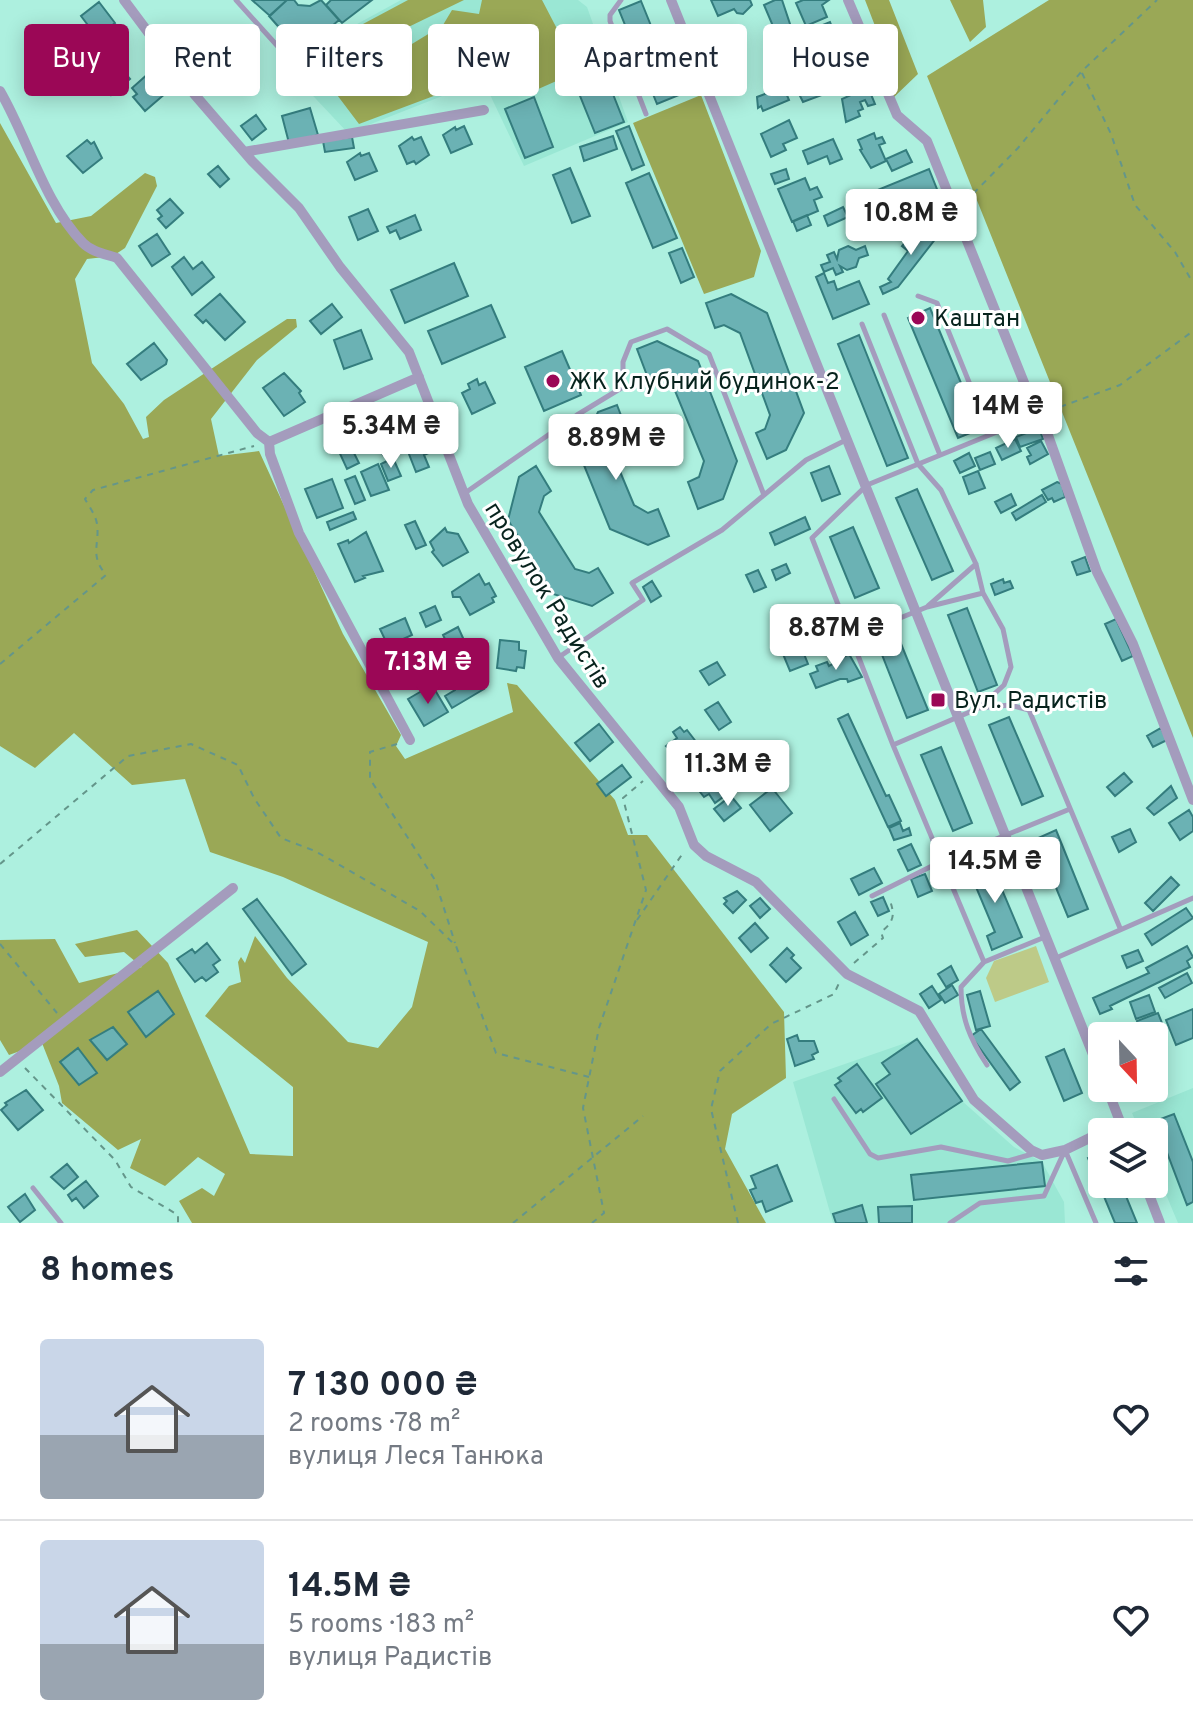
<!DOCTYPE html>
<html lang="en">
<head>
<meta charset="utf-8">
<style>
  :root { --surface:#fff; --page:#f2f2f3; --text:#1f2937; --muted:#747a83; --line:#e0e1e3; --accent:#9b0756 }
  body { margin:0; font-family:Overpass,sans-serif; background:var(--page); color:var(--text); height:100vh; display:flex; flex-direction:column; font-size:30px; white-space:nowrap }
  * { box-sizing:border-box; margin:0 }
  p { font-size:26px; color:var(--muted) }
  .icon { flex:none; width:44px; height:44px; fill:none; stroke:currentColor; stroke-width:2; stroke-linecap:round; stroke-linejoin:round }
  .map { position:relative; height:1223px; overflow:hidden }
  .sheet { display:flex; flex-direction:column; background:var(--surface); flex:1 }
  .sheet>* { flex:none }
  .guide { position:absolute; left:24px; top:24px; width:1146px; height:72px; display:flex; gap:16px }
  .needle { width:52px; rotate:158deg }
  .fabs { position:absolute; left:1088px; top:1022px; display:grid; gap:16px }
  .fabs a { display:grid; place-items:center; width:80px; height:80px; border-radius:8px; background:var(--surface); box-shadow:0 4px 20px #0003; font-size:40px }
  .price { position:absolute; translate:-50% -68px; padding:0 18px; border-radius:8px; background:#fff; color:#222; font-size:26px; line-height:52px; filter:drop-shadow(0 2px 4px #0008) }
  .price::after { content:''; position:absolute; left:50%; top:48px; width:24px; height:18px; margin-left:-12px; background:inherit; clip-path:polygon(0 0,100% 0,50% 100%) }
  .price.on { background:var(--accent); color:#fff }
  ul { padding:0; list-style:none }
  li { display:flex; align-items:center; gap:24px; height:200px; padding:0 40px }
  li+li { border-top:2px solid var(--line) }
  li span { display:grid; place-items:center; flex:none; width:224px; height:160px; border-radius:8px; color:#555 }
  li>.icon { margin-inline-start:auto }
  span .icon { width:96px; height:96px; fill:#fffc; stroke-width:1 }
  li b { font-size:34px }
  h2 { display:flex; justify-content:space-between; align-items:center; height:96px; padding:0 40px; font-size:34px }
  .tag { padding:0 28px; border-radius:8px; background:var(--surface); box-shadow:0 4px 20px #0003; font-size:28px; line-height:72px }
  .tag.on { background:var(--accent); color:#fff }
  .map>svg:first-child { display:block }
  .built { fill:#9ae7d4 }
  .green { fill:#bdca88 }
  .forest { fill:#9aa856 }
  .building { fill:#6bb2b4; stroke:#347d7e; stroke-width:2 }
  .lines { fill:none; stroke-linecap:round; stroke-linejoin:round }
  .path { stroke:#64968a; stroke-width:2; stroke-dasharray:6 6; stroke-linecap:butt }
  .service { stroke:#a49cbd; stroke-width:5 }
  .minor { stroke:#a49cbd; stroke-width:10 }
  .poi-dot { fill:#9b0756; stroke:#fff; stroke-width:3 }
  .labels { text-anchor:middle; stroke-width:6; stroke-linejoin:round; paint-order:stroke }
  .poi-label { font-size:24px; fill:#07231d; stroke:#fff; text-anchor:start }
  .street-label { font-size:24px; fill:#07231d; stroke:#fff }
</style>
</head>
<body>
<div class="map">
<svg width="1193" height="1223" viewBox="0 0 1193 1223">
  <rect width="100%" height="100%" fill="#adf0df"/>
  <!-- built -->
  <path class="built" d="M401,0H578L587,7L628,122L524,166L483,80L348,133L283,64L343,25L348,29Z
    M917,1039L962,1101L1014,1147L1042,1162L1064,1202L1065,1223H833L793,1082Z
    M1193,1088V1223H1178L1154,1166V1132H1140L1132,1113Z"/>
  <!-- green -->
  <path class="green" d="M1036,946L1049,982L995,1002L986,978L994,961Z"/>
  <!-- forest -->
  <path class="forest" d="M408,0H464L396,33L340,40L303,59L297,49L342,26L348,32Z
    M482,0H542L579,71L527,94L512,58L479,79L359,124L322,75L372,39L407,47L443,25L452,10L479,14Z
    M865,0H889L918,74L893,98L882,72V44Z
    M950,0H983L986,27L970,42Z
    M1049,0H1193V738L927,76Z
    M701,95L761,251L754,277L704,294L633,123Z
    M0,123L56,223L91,216L145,173L155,177L157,186L125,248L113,256L87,259L75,279L92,363L124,404L143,439L149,437L146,417L164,400L287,319H296L297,327L257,360L211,419L219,456L259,451L343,634L401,735L396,746L405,759L513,712L507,683L517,685L615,800L628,835H647L784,1012L786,1078L732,1114L725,1149L766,1223H192L179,1201L202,1188L214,1196L225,1174L198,1157L165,1186L130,1168L141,1139L118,1150L62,1103L59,1086L42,1043L9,1055L0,1040V940L55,939L79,983L142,967L124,952L85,957L75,944L137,930L168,963L250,1154L293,1156V1087L205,1016L229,986L241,982L238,962L241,957L245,963L255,936L287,978L348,1042L378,1048L412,1007L428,942L283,877L210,852L185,779L132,785L74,733L35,768L0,746Z"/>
  <!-- building -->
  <path class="building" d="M252,0H287L270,16Z
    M287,0H294L298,5L310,6L321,0L339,20L323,34L310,36V39H296V36L284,33L269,16Z
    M331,0H372L342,23L326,5Z
    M711,0H750L752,5L743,14L737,13L734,9L718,16Z
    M775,0H782L795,39L781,45L764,5Z
    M803,0H829L822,5L827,17L806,26L796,3Z
    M641,1L679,95L657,104L619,10Z
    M99,2L115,23L97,37L81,16Z
    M830,22L840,47L805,61L795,36Z
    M64,26L85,52L67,66L47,40Z
    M795,52L802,69L792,73L785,56Z
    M782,59L787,72L775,77L770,66Z
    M843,61L848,73L832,80L827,69Z
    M116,63L130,79L111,95L97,79Z
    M603,69L624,122L595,133L574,81Z
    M149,73L166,93L145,111L133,97L137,94L132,88Z
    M851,74L854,82L835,90L832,82Z
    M781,81L789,100L763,111L761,106L758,108L757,97L770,92L768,86Z
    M819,86L822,95L803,102L799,94Z
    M868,87L875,104L868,106L865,100L860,102L863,109L858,111L860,116L846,122L842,99Z
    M534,97L553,147L525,158L505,109Z
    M310,108L318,135L289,143L282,116Z
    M256,115L266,129L252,140L241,126Z
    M789,120L797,138L783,144L786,150L771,157L761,134Z
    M464,126L472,144L451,153L443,135L455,127L456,130Z
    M629,126L644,165L632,170L616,131Z
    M874,133L876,139L882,137L885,143L879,145L886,161L871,168L860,150L862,149L858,140Z
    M613,136L617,149L584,161L580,147Z
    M352,137L354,148L325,152L323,141Z
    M412,137L414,140L421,137L429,155L416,164L414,161L407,164L399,146Z
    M833,139L842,159L830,164L827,156L808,164L803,151Z
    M87,140L91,144L94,142L102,158L83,173L67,156Z
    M906,150L912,162L892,171L886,159Z
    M360,153L361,156L369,153L377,171L355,180L347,162Z
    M218,166L229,179L220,187L208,174Z
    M570,168L590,216L572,223L553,175Z
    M786,169L789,179L775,184L771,174Z
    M929,169L946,212L927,220L918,196L866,217L858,198Z
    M649,173L677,238L653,248L626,183Z
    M805,178L810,190L817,187L822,197L814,200L818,211L792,222L778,189Z
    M170,199L183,213L166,228L158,219L162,216L157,210Z
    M843,207L848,217L828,226L824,216Z
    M368,209L378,231L358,240L349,217Z
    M415,215L421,230L400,239L396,230L390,233L387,227Z
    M807,215L811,225L797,231L793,221Z
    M930,225L940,233L898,287L883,294L880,287L891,282L888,279L908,251L902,246L912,234L919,239Z
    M157,234L170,254L152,266L139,246Z
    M848,246L856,250L865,246L868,255L859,258L856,267L847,270L840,266L843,272L836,275L833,268L824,272L821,265L830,262L827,255L834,252L837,259L839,250Z
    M682,248L694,277L681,283L669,253Z
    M184,257L193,269L202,262L214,277L192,295L172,267Z
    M454,263L468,296L405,323L391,290Z
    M824,273L828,283L834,281L837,290L859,281L869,304L833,319L816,277Z
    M220,294L245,322L225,340L206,320L203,323L195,315Z
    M731,294L767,313L804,413L786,450L767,459L756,433L765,429L770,415L740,333L724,325L715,328L706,303Z
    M332,304L342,317L321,334L310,321Z
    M491,305L505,337L442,364L428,331Z
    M930,308L980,429L958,438L908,318Z
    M361,330L372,359L344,369L334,340Z
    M859,335L908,458L887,466L838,344Z
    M657,341L698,361L737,461L723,499L698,509L688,482L699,477L704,461L671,381L657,375L648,378L637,349Z
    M154,343L167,360L166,364L141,380L127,364Z
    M562,351L581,395L544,411L525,367Z
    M284,373L301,391L299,393L305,402L284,416L263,388Z
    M477,379L479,385L485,382L495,403L472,414L462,393L470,389L468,384Z
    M617,405L627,431L619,435L611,450L634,505L648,513L658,509L669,536L648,545L610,529L579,453L598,412Z
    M394,409L409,444L383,455L368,421Z
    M1039,428L1043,439L1020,447L1016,437Z
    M433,438L438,449L424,455L429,467L416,472L407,449Z
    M347,439L359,463L347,469L336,445Z
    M1015,439L1021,451L1002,460L996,448Z
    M1041,441L1048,454L1030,464L1027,457L1031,455L1027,448Z
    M990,452L995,464L980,470L975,458Z
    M969,453L975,466L960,473L954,461Z
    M393,458L401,476L388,481L381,464Z
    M378,464L389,490L371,496L361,472Z
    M536,466L551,491L544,496L539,512L575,569L589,573L598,568L613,593L592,606L553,594L508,520L519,477Z
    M829,466L840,494L822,501L811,473Z
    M978,471L985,488L969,494L963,477Z
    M355,476L365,500L355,504L345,480Z
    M332,479L343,508L317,518L305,489Z
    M1057,482L1062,484L1065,497L1054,502L1052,498L1048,500L1042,490Z
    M917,489L953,571L932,580L896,498Z
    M1011,494L1016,505L1001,513L995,502Z
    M1042,495L1046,502L1016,520L1012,513Z
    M353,512L356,519L330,530L327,522Z
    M805,517L810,529L775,545L770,533Z
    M415,521L426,545L416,549L405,525Z
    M853,527L879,588L855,598L830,537Z
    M445,528L447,532L458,534L468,552L443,566L432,552L434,550L430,542Z
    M366,532L383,571L363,576L365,578L355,582L338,544L348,540L349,543Z
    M1085,557L1090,571L1077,575L1072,562Z
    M786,564L790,573L776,580L772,570Z
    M758,570L766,587L754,592L746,575Z
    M479,574L485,585L489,583L496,596L492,598L494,602L470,615L460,597H453L452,592Z
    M1003,579L1004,583L1010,581L1013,588L995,595L991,584Z
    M652,581L661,596L651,602L643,587Z
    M435,606L441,620L426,627L420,613Z
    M967,608L997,685L978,692L948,615Z
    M405,618L412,635L388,646L380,629Z
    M1116,619L1133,656L1122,661L1105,624Z
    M458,627L468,649L453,656L443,635Z
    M796,634L808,664L790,671L778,642Z
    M897,634L928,710L907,718L877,642Z
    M500,640L519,642V650L526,651L524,668L517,667L516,671L497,668Z
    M423,649L432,666L421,671L424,676L401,684L390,662Z
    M849,654L862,677L848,682L847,679H840L816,688L810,674L818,671L816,666L827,662L829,666Z
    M717,662L725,675L709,685L700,671Z
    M468,663L484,689L452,708L445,696L455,690L461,676L456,670Z
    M432,685L448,712L424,726L408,699Z
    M718,702L731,722L719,730L705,710Z
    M848,714L886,796L889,795L901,821L888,827L838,719Z
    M1009,717L1043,796L1022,805L989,725Z
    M599,724L613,742L590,761L575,743Z
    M680,727L684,732L687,730L697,743L687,751L692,756L683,763L666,746L677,738L673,732Z
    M1161,728L1167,740L1153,747L1147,736Z
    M941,747L972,823L953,831L921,755Z
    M708,760L731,791L715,803L709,794L704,797L693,783L702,777L696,769Z
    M622,765L631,777L606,796L597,784Z
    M1124,773L1132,782L1115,796L1107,787Z
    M1171,786L1177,798L1154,815L1147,808Z
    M772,788L792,813L770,831L750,805Z
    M731,796L741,808L724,821L714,809Z
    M1189,810L1193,817V831L1180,840L1169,823Z
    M900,823L903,831L909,828L911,835L894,840L889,828Z
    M1130,829L1136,842L1119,852L1112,837Z
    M1056,830L1088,909L1068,917L1036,839Z
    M911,844L921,865L908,871L898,850Z
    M989,859L1022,937L992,950L987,936L995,932L968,868Z
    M874,868L882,883L859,895L851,879Z
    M925,874L932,891L918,897L911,879Z
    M1171,877L1179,885L1153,911L1145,903Z
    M737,891L746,900L733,913L724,904L727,901L724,898Z
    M883,897L889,911L878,916L871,902Z
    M760,898L770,909L760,918L750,906Z
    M257,899L306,964L292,975L243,909Z
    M1186,908L1193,918L1152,945L1145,934Z
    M855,912L868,935L851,945L838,922Z
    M755,923L768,938L751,952L739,938Z
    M207,943L220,960L213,965L218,972L206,981L202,977L195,982L177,959L192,949L195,953Z
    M1187,946L1193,957L1187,961L1190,967L1110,1006L1112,1009L1100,1014L1093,998L1149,973L1146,968Z
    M787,948L794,955L791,958L801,968L786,982L770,965Z
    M1138,950L1143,961L1127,968L1122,956Z
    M951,966L958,980L946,987L938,974Z
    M1187,973L1192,983L1165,998L1159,988Z
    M952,985L958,995L945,1003L939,994Z
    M932,986L941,1000L929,1008L920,994Z
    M158,991L174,1014L146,1037L128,1012Z
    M980,991L990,1026L976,1030L967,995Z
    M1149,995L1155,1012L1136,1019L1130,1002Z
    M1193,1009V1038L1176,1045L1166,1020Z
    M1158,1013L1166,1033L1154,1038L1143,1036L1137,1021Z
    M113,1027L127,1044L107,1060L90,1040Z
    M981,1029L1020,1082L1010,1090L971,1036Z
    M797,1035L799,1041H814L818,1052L812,1055L814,1059L795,1066L787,1039Z
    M917,1039L962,1101L911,1134L876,1084L890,1074L882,1063Z
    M78,1048L97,1073L79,1085L60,1062Z
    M1064,1049L1082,1093L1064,1101L1046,1057Z
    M857,1064L882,1098L863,1112L861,1109L856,1113L835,1085L841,1081L838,1078Z
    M26,1090L43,1110L18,1130L1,1110L7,1105L5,1103Z
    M1174,1114L1193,1162V1202L1187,1205L1155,1121Z
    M1102,1152V1184H1121L1137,1223H1115L1088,1158Z
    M1042,1162L1045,1186L914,1200L911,1175Z
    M67,1164L78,1177L64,1189L51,1177Z
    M777,1165L792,1201L766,1212L762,1201L756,1203L750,1190L756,1188L751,1176Z
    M86,1181L98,1196L84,1208L76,1198L72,1201L68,1195Z
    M25,1194L35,1210L20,1222L8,1207Z
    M862,1205L867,1223H836L833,1214Z
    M912,1206V1223H879L878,1207Z"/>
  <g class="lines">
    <!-- path -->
    <path class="path" d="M1082,73L1111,134L1135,205L1175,252L1193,283
      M965,202L1018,148L1081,72L1157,0
      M1049,411L1120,385L1193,331
      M0,664L106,575C89,554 100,545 97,524C96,516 89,506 85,499L93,490L254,446
      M397,744L370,752V779L435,880L455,943
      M0,864L128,756L191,744L238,765L254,798L281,838L315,851L420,911L456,946L496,1053L589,1077
      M637,920L683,853
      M0,944L57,1013
      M854,963L883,938L881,932C895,921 895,914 889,898
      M25,1068L115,1160L131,1187L178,1215V1223
      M513,1223L643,1116
      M592,1223L604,1213L583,1108L599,1028L646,890L623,798L643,781
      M738,1223L711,1109L720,1071L771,1024L834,994L839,983"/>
    <!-- service -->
    <path class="service" d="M236,0L282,51
      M621,0L610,15V21L646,114
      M918,296L937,303L990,434
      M884,315L940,455
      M862,324L918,464L941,490L976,564L983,593L1003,629L1011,667L1004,685L979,708L1010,705L1029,710L1120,928
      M465,493L577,415L623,387V362L631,342L667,329L709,354L764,495
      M928,606L976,564
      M851,638L927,607L983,593
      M559,657L643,600L632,583L722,530L806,460L848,439
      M893,745L979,708
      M872,896L942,861L1070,809
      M1056,958L1193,898
      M984,962L893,745L812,538L867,485L1036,416
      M987,1065C970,1039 961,1018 961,987L984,962L1045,937
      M834,1099L870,1154L878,1158L941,1147L1008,1161L1036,1153
      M33,1188L61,1223
      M950,1223L980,1203L1044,1196L1065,1150L1096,1223"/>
    <!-- minor -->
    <path class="minor" d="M124,0L195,95L252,161L299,208L340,267L409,352L468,504L558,658L679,807L694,845L706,856L756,882L847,974L919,1011L974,1100L1031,1150L1042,1155L1065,1150L1102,1132
      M671,0L1102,1077
      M848,0L897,115L927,141L1037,415L1045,427L1097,572L1133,644L1193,800
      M0,91C28,139 44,203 83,243C92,252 105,254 117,258L257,433L269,442
      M244,152L484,110
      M269,442L270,454L299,533L410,740
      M269,442L419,377
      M0,1072L233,888
      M1107,1088L1124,1132
      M1145,1184L1160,1223"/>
  </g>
  <!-- markers -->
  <g class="poi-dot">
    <circle cx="918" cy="318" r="8"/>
    <circle cx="553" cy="381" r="8"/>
    <rect x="930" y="692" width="16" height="16" rx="4"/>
  </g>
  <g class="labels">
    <!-- poi labels -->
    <g class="poi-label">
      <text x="934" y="326">Каштан</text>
      <text x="569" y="389">ЖК Клубний будинок-2</text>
      <text x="954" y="708">Вул. Радистів</text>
    </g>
    <!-- street labels -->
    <g class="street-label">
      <text transform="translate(548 595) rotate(58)" y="8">провулок Радистів</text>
    </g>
  </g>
</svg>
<div class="fabs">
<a><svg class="needle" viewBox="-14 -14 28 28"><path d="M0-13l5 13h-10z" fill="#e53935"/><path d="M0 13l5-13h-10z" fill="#747a83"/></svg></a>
<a><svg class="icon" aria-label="layers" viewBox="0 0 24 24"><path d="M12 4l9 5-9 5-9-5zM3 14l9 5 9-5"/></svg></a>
</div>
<b class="price" style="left:911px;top:257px">10.8M ₴</b>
<b class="price" style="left:1008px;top:450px">14M ₴</b>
<b class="price" style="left:391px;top:470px">5.34M ₴</b>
<b class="price" style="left:616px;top:482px">8.89M ₴</b>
<b class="price" style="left:836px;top:672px">8.87M ₴</b>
<b class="price on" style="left:428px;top:706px">7.13M ₴</b>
<b class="price" style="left:728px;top:808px">11.3M ₴</b>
<b class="price" style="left:995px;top:905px">14.5M ₴</b>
<div class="guide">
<a class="tag on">Buy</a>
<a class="tag">Rent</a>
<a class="tag">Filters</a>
<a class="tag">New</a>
<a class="tag">Apartment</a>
<a class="tag">House</a>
</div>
</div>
<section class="sheet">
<h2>8 homes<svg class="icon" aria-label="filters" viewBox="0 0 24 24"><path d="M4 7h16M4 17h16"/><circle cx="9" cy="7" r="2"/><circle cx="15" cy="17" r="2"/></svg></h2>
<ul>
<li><span style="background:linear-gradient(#c9d6e8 60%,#9aa5b1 0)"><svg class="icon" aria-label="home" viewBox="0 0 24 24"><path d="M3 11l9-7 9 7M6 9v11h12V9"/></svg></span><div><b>7 130 000 ₴</b><p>2 rooms · 78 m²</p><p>вулиця Леся Танюка</p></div><svg class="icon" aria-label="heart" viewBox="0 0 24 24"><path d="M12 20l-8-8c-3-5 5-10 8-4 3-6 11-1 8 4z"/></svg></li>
<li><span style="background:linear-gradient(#c9d6e8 65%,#9aa5b1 0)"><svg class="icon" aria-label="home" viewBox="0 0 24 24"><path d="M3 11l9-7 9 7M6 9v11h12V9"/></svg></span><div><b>14.5M ₴</b><p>5 rooms · 183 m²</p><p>вулиця Радистів</p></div><svg class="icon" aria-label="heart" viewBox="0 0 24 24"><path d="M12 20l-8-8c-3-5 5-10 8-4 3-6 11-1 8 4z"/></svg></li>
</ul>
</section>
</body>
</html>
